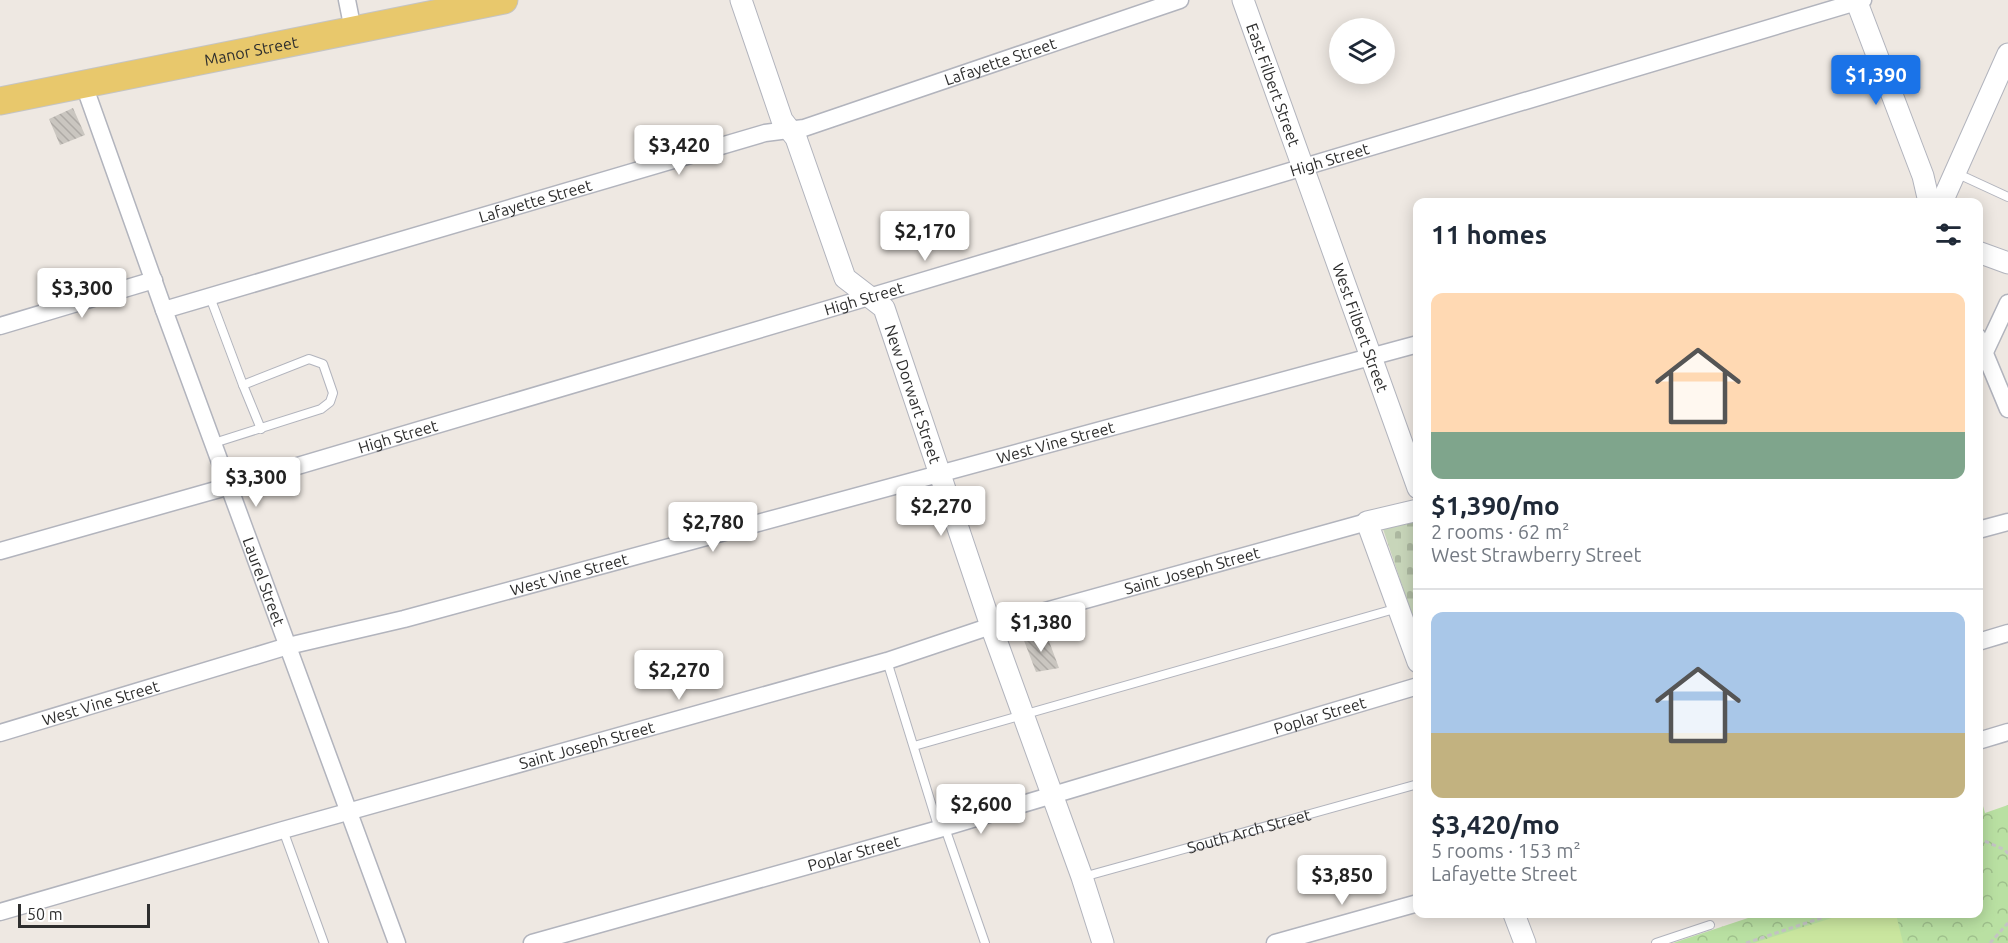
<!DOCTYPE html>
<html lang="en">
<head>
<meta charset="utf-8">
<style>
  :root { --surface:#fff; --page:#f2f2f3; --text:#1f2937; --muted:#747a83; --line:#e0e1e3; --accent:#1a73e8 }
  body { margin:0; font-family:Ubuntu,sans-serif; background:var(--page); color:var(--text); height:100vh; display:flex; flex-direction:column; font-size:22px; white-space:nowrap }
  * { box-sizing:border-box; margin:0 }
  p { font-size:20px; color:var(--muted) }
  .icon { flex:none; width:33px; height:33px; fill:none; stroke:currentColor; stroke-width:2; stroke-linecap:round; stroke-linejoin:round }
  .map { position:relative; flex:1; overflow:hidden }
  .sheet { position:absolute; left:1413px; top:198px; width:570px; height:720px; display:flex; flex-direction:column; background:var(--surface); border-radius:12px; box-shadow:0 3px 15px #0003 }
  .sheet>* { flex:none }
  .fabs { position:absolute; left:1329px; top:18px; display:grid; gap:12px }
  .fabs a { display:grid; place-items:center; width:66px; height:66px; border-radius:50%; background:var(--surface); box-shadow:0 3px 15px #0003; font-size:30px }
  .scale { position:absolute; left:18px; bottom:15px; width:132px; box-sizing:border-box; padding-left:6px; border:3px solid #2e2e2e; border-top:0; font-size:16px; line-height:21px; white-space:nowrap; color:#2e2e2e; -webkit-text-stroke:4px #fff; paint-order:stroke }
  .price { position:absolute; translate:-50% -51px; padding:0 14px; border-radius:6px; background:#fff; color:#222; font-size:20px; line-height:39px; filter:drop-shadow(0 2px 3px #0008) }
  .price::after { content:''; position:absolute; left:50%; top:36px; width:18px; height:14px; margin-left:-9px; background:inherit; clip-path:polygon(0 0,100% 0,50% 100%) }
  .price.selected { background:var(--accent); color:#fff }
  ul { padding:0; list-style:none }
  li { display:grid; align-content:center; gap:12px; height:318px; padding:0 18px }
  li+li { border-top:2px solid var(--line) }
  li span { display:grid; place-items:center; height:186px; border-radius:12px; color:#555 }
  li>.icon { margin-inline-start:auto }
  span .icon { width:108px; height:108px; fill:#fffc; stroke-width:1 }
  li b { font-size:26px }
  h2 { display:flex; justify-content:space-between; align-items:center; height:72px; padding:0 18px; font-size:26px }
  .map>svg:first-child { display:block }
  .cemetery { fill:url(#cemetery-stones) }
  .park { fill:url(#park-crowns) }
  .pitch { fill:#cae69f }
  .building { fill:url(#building-back-hatch) }
  .lines { fill:none; stroke-linecap:round; stroke-linejoin:round }
  .service-casing { stroke:#b2b4bd; stroke-width:10 }
  .minor-casing { stroke:#b2b4bd; stroke-width:19 }
  .tertiary-casing { stroke:#b2b4bd; stroke-width:23 }
  .primary-casing { stroke:#c4c4c4; stroke-width:29 }
  .path { stroke:#c4c4c4; stroke-width:3; stroke-dasharray:4.5 3; stroke-linecap:butt }
  .service { stroke:#fff; stroke-width:8 }
  .minor { stroke:#fff; stroke-width:16 }
  .tertiary { stroke:#fff; stroke-width:21 }
  .primary { stroke:#e8c86c; stroke-width:27 }
  .labels { text-anchor:middle; stroke-width:5; stroke-linejoin:round; paint-order:stroke }
  .street-label { font-size:16px; fill:#2e2e2e; stroke:#fff }
</style>
</head>
<body>
<div class="map">
<svg width="2008" height="943" viewBox="0 0 2008 943">
  <defs>
    <pattern id="cemetery-stones" width="16" height="16" patternUnits="userSpaceOnUse" patternTransform="scale(1.5)"><rect width="16" height="16" fill="#c8d6ba"/><path d="M2 7V4a2 2 0 0 1 4 0v3zM10 15v-3a2 2 0 0 1 4 0v3z" fill="#acb8a0"/></pattern>
    <pattern id="park-crowns" width="20" height="18" patternUnits="userSpaceOnUse" patternTransform="scale(1.5)"><rect width="20" height="18" fill="#b9e0a2"/><path d="M2 6a3 3 0 1 1 6 0M12 15a3 3 0 1 1 6 0" fill="none" stroke="#9fc08c"/></pattern>
    <pattern id="building-back-hatch" width="6" height="6" patternUnits="userSpaceOnUse" patternTransform="scale(1.5)"><rect width="6" height="6" fill="#cac6c0"/><path d="M-1 5l2 2M0 0l6 6M5-1l2 2" fill="none" stroke="#aeaaa5"/></pattern>
  </defs>
  <rect width="100%" height="100%" fill="#eee8e2"/>
  <!-- cemetery -->
  <path class="cemetery" d="M1417,520V630L1383,529Z"/>
  <!-- park -->
  <path class="park" d="M1979,792L1985,813L2008,805V943H1673L1760,914H1978Z"/>
  <!-- pitch -->
  <path class="pitch" d="M1844,914H1896L1903,943H1754Z"/>
  <!-- building -->
  <path class="building" d="M73,108L85,135L60,145L49,119Z
    M1046,633L1059,668L1036,672L1023,638Z"/>
  <g class="lines">
    <defs>
      <g id="service">
        <path d="M1956,173L2008,197"/>
        <path d="M210,297L243,385"/>
        <path d="M214,443L321,409L330,402L333,393L323,364L309,359L243,385L261,429"/>
        <path d="M887,661L939,829"/>
        <path d="M914,746L1398,608"/>
        <path d="M945,828L985,943"/>
        <path d="M283,830L324,943"/>
        <path id="s1" d="M1083,877L1418,784"/>
        <path d="M1656,943L1710,925"/>
      </g>
      <g id="minor">
        <path d="M347,0L353,30"/>
        <path id="s2" d="M84,85L164,310L397,943"/>
        <path id="s3" d="M164,310L765,133L804,128L1180,0"/>
        <path d="M0,326L154,280"/>
        <path d="M1978,337L2008,409"/>
        <path d="M1979,354L1985,352L2008,303"/>
        <path d="M1978,530L2008,522"/>
        <path id="s4" d="M0,551L230,486L869,297L1863,0"/>
        <path d="M1978,642L2008,633"/>
        <path id="s5" d="M0,733L288,646L404,619L1418,344"/>
        <path d="M1978,741L2008,732"/>
        <path id="s6" d="M0,912L283,830L887,661L991,626L1367,522"/>
        <path id="s7" d="M532,943L939,829L1418,686"/>
        <path d="M1275,943L1418,903"/>
      </g>
      <g id="tertiary">
        <path id="s8" d="M741,0L782,120L796,138L845,278L884,308L991,626L1082,877L1103,943"/>
        <path id="s9" d="M1243,0L1418,488"/>
        <path d="M1856,0L1923,176L1929,202"/>
        <path d="M1942,202L2008,54"/>
        <path d="M1978,252L2008,263"/>
        <path d="M1418,510L1367,522L1418,662"/>
        <path d="M1514,914L1525,943"/>
      </g>
      <g id="primary">
        <path id="s10" d="M0,101L504,0"/>
      </g>
    </defs>
    <!-- service casing -->
    <use href="#service" class="service-casing"/>
    <!-- minor casing -->
    <use href="#minor" class="minor-casing"/>
    <!-- tertiary casing -->
    <use href="#tertiary" class="tertiary-casing"/>
    <!-- primary casing -->
    <use href="#primary" class="primary-casing"/>
    <!-- path -->
    <path class="path" d="M1978,838L2005,850L2008,854
      M1746,943L1833,914
      M1990,943L2008,923"/>
    <!-- service -->
    <use href="#service" class="service"/>
    <!-- minor -->
    <use href="#minor" class="minor"/>
    <!-- tertiary -->
    <use href="#tertiary" class="tertiary"/>
    <!-- primary -->
    <use href="#primary" class="primary"/>
  </g>
  <g class="labels">
    <!-- street labels -->
    <g class="street-label">
      <text dy="6" stroke="none"><textPath href="#s10" startOffset="256">Manor Street</textPath></text>
      <text dy="6" stroke="none"><textPath href="#s3" startOffset="873">Lafayette Street</textPath></text>
      <text dy="6" stroke="none"><textPath href="#s9" startOffset="90">East Filbert Street</textPath></text>
      <text dy="6" stroke="none"><textPath href="#s4" startOffset="1386">High Street</textPath></text>
      <text dy="6" stroke="none"><textPath href="#s3" startOffset="387">Lafayette Street</textPath></text>
      <text dy="6" stroke="none"><textPath href="#s4" startOffset="900">High Street</textPath></text>
      <text dy="6" stroke="none"><textPath href="#s9" startOffset="348">West Filbert Street</textPath></text>
      <text dy="6" stroke="none"><textPath href="#s8" startOffset="438">New Dorwart Street</textPath></text>
      <text dy="6" stroke="none"><textPath href="#s4" startOffset="414">High Street</textPath></text>
      <text dy="6" stroke="none"><textPath href="#s5" startOffset="1095">West Vine Street</textPath></text>
      <text dy="6" stroke="none"><textPath href="#s6" startOffset="1240">Saint Joseph Street</textPath></text>
      <text dy="6" stroke="none"><textPath href="#s5" startOffset="591">West Vine Street</textPath></text>
      <text dy="6" stroke="none"><textPath href="#s2" startOffset="528">Laurel Street</textPath></text>
      <text dy="6" stroke="none"><textPath href="#s5" startOffset="105">West Vine Street</textPath></text>
      <text dy="6" stroke="none"><textPath href="#s7" startOffset="820">Poplar Street</textPath></text>
      <text dy="6" stroke="none"><textPath href="#s6" startOffset="610">Saint Joseph Street</textPath></text>
      <text dy="6" stroke="none"><textPath href="#s1" startOffset="172">South Arch Street</textPath></text>
      <text dy="6" stroke="none"><textPath href="#s7" startOffset="334">Poplar Street</textPath></text>
    </g>
  </g>
</svg>
<div class="fabs">
<a><svg class="icon" aria-label="layers" viewBox="0 0 24 24"><path d="M12 4l9 5-9 5-9-5zM3 14l9 5 9-5"/></svg></a>
</div>
<div class="scale">50 m</div>
<b class="price selected" style="left:1876px;top:106px">$1,390</b>
<b class="price" style="left:679px;top:176px">$3,420</b>
<b class="price" style="left:925px;top:262px">$2,170</b>
<b class="price" style="left:82px;top:319px">$3,300</b>
<b class="price" style="left:256px;top:508px">$3,300</b>
<b class="price" style="left:941px;top:537px">$2,270</b>
<b class="price" style="left:713px;top:553px">$2,780</b>
<b class="price" style="left:1041px;top:653px">$1,380</b>
<b class="price" style="left:679px;top:701px">$2,270</b>
<b class="price" style="left:981px;top:835px">$2,600</b>
<b class="price" style="left:1342px;top:906px">$3,850</b>
<section class="sheet">
<h2>11 homes<svg class="icon" aria-label="filters" viewBox="0 0 24 24"><path d="M4 7h16M4 17h16"/><circle cx="9" cy="7" r="2"/><circle cx="15" cy="17" r="2"/></svg></h2>
<ul>
<li><span style="background:linear-gradient(#ffd9b3 75%,#7fa58c 0)"><svg class="icon" aria-label="home" viewBox="0 0 24 24"><path d="M3 11l9-7 9 7M6 9v11h12V9"/></svg></span><div><b>$1,390/mo</b><p>2 rooms · 62 m²</p><p>West Strawberry Street</p></div></li>
<li><span style="background:linear-gradient(#a9c7e8 65%,#c2b280 0)"><svg class="icon" aria-label="home" viewBox="0 0 24 24"><path d="M3 11l9-7 9 7M6 9v11h12V9"/></svg></span><div><b>$3,420/mo</b><p>5 rooms · 153 m²</p><p>Lafayette Street</p></div></li>
</ul>
</section>
</div>
</body>
</html>
